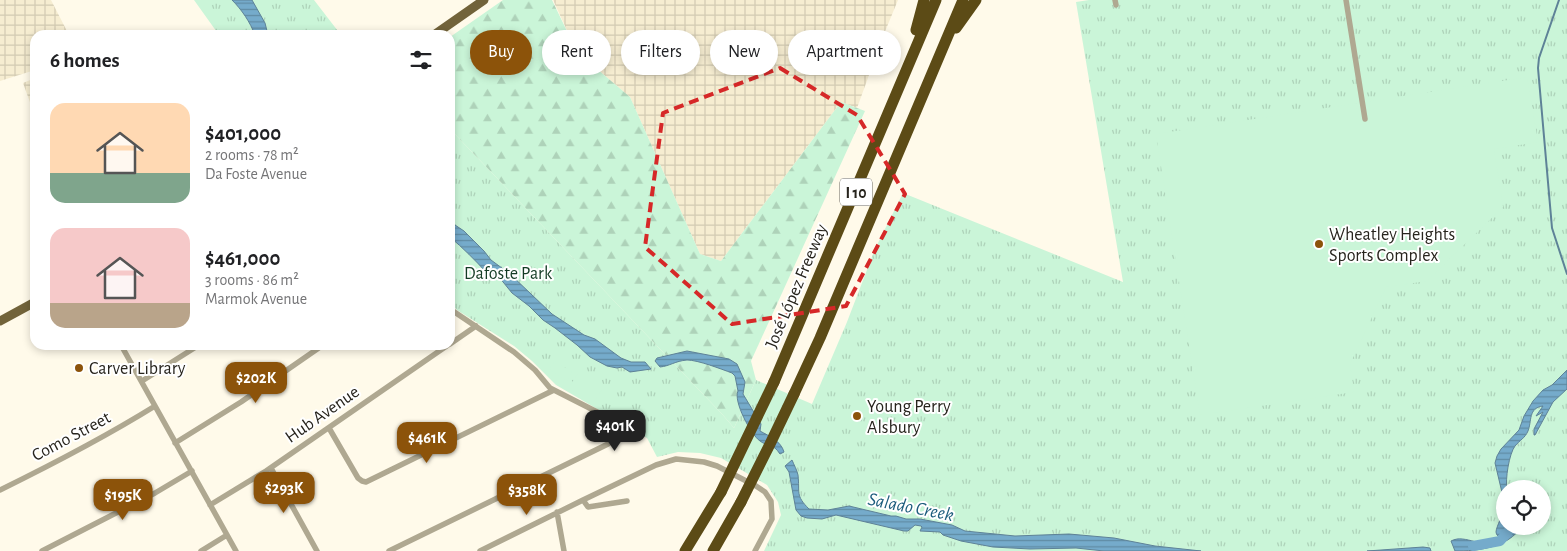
<!DOCTYPE html>
<html lang="en">
<head>
<meta charset="utf-8">
<style>
  :root { --surface:#fff; --page:#f6f6f6; --text:#202124; --muted:#757577; --accent:#8c530a }
  body { margin:0; font-family:"Alegreya Sans",sans-serif; background:var(--page); color:var(--text); height:100vh; display:flex; flex-direction:column; font-size:19px; white-space:nowrap }
  * { box-sizing:border-box; margin:0 }
  p { font-size:16px; color:var(--muted) }
  .icon { flex:none; width:28px; height:28px; fill:none; stroke:currentColor; stroke-width:2; stroke-linecap:round; stroke-linejoin:round }
  .map { position:relative; flex:1; overflow:hidden }
  .details { position:absolute; left:30px; top:30px; width:425px; height:320px; display:flex; flex-direction:column; background:var(--surface); border-radius:15px; box-shadow:0 2px 8px #0003 }
  .details>* { flex:none }
  .banner { position:absolute; left:470px; top:30px; width:475px; height:45px; display:flex; gap:10px }
  .buttons { position:absolute; left:1496px; top:480px; display:grid; gap:10px }
  .buttons a { display:grid; place-items:center; width:55px; height:55px; border-radius:50%; background:var(--surface); box-shadow:0 2px 8px #0003; font-size:25px }
  .price { position:absolute; translate:-50% -42px; padding:0 11px; border-radius:10px; background:var(--accent); color:#fff; font-size:16px; line-height:32px; filter:drop-shadow(0 1px 2px #0008) }
  .price::after { content:''; position:absolute; left:50%; top:30px; width:15px; height:11px; margin-left:-8px; background:inherit; clip-path:polygon(0 0,100% 0,50% 100%) }
  .price.current { background:#222; color:#fff }
  ul { padding:0; list-style:none }
  li { display:flex; align-items:center; gap:15px; height:125px; padding:0 20px }
  li span { display:grid; place-items:center; flex:none; width:140px; height:100px; border-radius:15px; color:#555 }
  li>.icon { margin-inline-start:auto }
  span .icon { width:60px; height:60px; fill:#fffc; stroke-width:1 }
  li b { font-size:21px }
  h2 { display:flex; justify-content:space-between; align-items:center; height:60px; padding:0 20px; font-size:21px }
  .tag { padding:0 18px; border-radius:22px; background:var(--surface); box-shadow:0 2px 8px #0003; font-size:18px; line-height:45px }
  .tag.current { background:var(--accent); color:#fff }
  .map>svg:first-child { display:block }
  .industrial { fill:url(#industrial-grid) }
  .grass { fill:url(#grass-tufts); fill-rule:evenodd }
  .forest { fill:url(#forest-firs) }
  .pitch { fill:#caf5d8 }
  .water { fill:url(#water-rules); stroke:#5e8297 }
  .lines { fill:none; stroke-linecap:round; stroke-linejoin:round }
  .stream { stroke:#5e8297; stroke-width:2 }
  .river { stroke:#75abcb; stroke-width:10 }
  .street { stroke:#afa891; stroke-width:5.5 }
  .primary { stroke:#72633a; stroke-width:9 }
  .highway { stroke:#5c4b16; stroke-width:11 }
  .highway-bridge { stroke:#5c4b16; stroke-width:11 }
  .marked { fill:none; stroke:#d62828; stroke-width:4; stroke-dasharray:10 6; stroke-linejoin:round }
  .poi-dot { fill:#8c530a; stroke:#fff; stroke-width:2 }
  .labels { text-anchor:middle; stroke-width:4; stroke-linejoin:round; paint-order:stroke }
  .shield { fill:#fff; stroke:#686661; stroke-width:1 }
  .shield-label { font-size:16px; font-weight:bold; fill:#27241d }
  .poi-label { font-size:18px; fill:#27241d; stroke:#fff; text-anchor:start }
  .park-label { font-size:18px; fill:#143c25; stroke:#fff }
  .street-label { font-size:18px; fill:#27241d; stroke:#fff }
  .water-label { font-size:19px; font-style:italic; fill:#1d5d7d; stroke:#fff }
</style>
</head>
<body>
<div class="map">
<svg width="1567" height="551" viewBox="0 0 1567 551">
  <defs>
    <pattern id="industrial-grid" width="8" height="8" patternUnits="userSpaceOnUse" patternTransform="scale(1.25)"><rect width="8" height="8" fill="#f6edd1"/><path d="M0 4h8M4 0v8" fill="none" stroke="#d3cbb3"/></pattern>
    <pattern id="grass-tufts" width="24" height="20" patternUnits="userSpaceOnUse" patternTransform="scale(1.25)"><rect width="24" height="20" fill="#caf5d8"/><path d="M3 7l-1-3M5 7V3M7 7l1-3M15 17l-1-3M17 17v-4M19 17l1-3" fill="none" stroke="#aed2b9"/></pattern>
    <pattern id="forest-firs" width="22" height="20" patternUnits="userSpaceOnUse" patternTransform="scale(1.25)"><rect width="22" height="20" fill="#caf5d8"/><path d="M5 1l3.5 6h-7zM16 11l3.5 6h-7z" fill="#aed2b9"/></pattern>
    <pattern id="water-rules" width="6" height="5" patternUnits="userSpaceOnUse" patternTransform="scale(1.25)"><rect width="6" height="5" fill="#75abcb"/><path d="M0 2.5h6" fill="none" stroke="#608ba4"/></pattern>
  </defs>
  <rect width="100%" height="100%" fill="#fffaea"/>
  <!-- industrial -->
  <path class="industrial" d="M0,0H51L69,35H35V70L0,81Z
    M553,0H898L884,34L857,108L841,102L721,261L700,254L630,97L577,52Z
    M35,78V116L23,83Z"/>
  <!-- grass -->
  <path class="grass" d="M194,0H314L341,35H219Z
    M1089,0H1567V551H764L781,515L778,502L767,485L721,458L700,453L678,452L657,457L647,438L556,385L532,361L514,346L457,310L450,303V129L722,414L734,428L756,380L812,404L847,322L875,249L903,193L1123,282L1076,2ZM1505,489H1542V526H1505Z"/>
  <!-- forest -->
  <path class="forest" d="M503,0H552L577,52L630,97L700,254L721,261L841,102L865,111L751,361L756,380L734,428L722,414L450,129V37Z"/>
  <!-- pitch -->
  <path class="pitch" d="M1527,77L1538,142L1494,149L1503,207L1427,281L1386,287L1350,364L1354,392L1200,415L1156,134Z
    M555,361L572,372L567,381L549,369Z
    M578,374L602,390L594,401L570,385Z"/>
  <!-- water -->
  <path class="water" d="M232,0H252L265,23L268,35H255C250,22 242,10 232,0Z
    M450,217L455,225L464,231L484,251L491,260L510,274L552,314L584,335L595,339L621,358L631,362H645L651,369L630,372L622,367L617,368L607,366L590,357L577,345L555,328L543,320L529,306L512,293L499,277L492,273L486,272C475,260 463,248 450,237Z
    M687,351L729,359L737,364L745,382L743,394L761,424L760,431C769,436 781,441 784,452L780,454C773,443 768,447 760,441C751,435 733,401 738,391L735,376L732,373C721,369 698,360 687,360C675,361 670,366 660,367L655,361L657,358Z
    M1567,370V389L1553,402L1535,435H1534V429L1543,412L1536,416L1543,406C1528,408 1532,421 1528,431C1525,438 1520,440 1515,446C1509,454 1505,480 1507,489H1505V526H1522C1508,548 1478,551 1455,551L1451,541C1466,533 1482,551 1501,539C1499,537 1496,535 1496,532C1496,527 1504,513 1505,505L1495,463L1497,456L1501,449L1519,430L1524,416L1533,401L1543,390L1552,385Z
    M792,460C794,465 797,470 798,475C800,493 795,495 809,509L828,510L849,506L891,516H896L906,519H920L952,525L965,531L1015,536L1069,534L1114,538L1155,546L1201,551H1104L1076,548L1030,549L993,547L961,541L943,535L940,532L920,531L922,527L921,526L915,525L908,531H904L836,515L822,519L807,518L801,516L796,510L789,472L785,466Z
    M1423,547L1430,548L1431,551H1367Z"/>
  <g class="lines">
    <!-- stream -->
    <path class="stream" d="M1559,0L1539,58L1538,68L1552,228L1567,274"/>
    <!-- river -->
    <path class="river" d="M1473,546L1500,541L1513,526"/>
    <!-- street -->
    <path class="street" d="M1115,0L1116,5
      M1346,0L1365,119
      M450,344L476,326
      M121,345L236,551
      M142,381L199,345
      M329,428L358,478L362,481L366,482L554,390
      M175,443L241,402L323,345
      M271,468L317,551
      M0,490C53,464 105,437 155,406
      M627,501L588,507L583,500L656,465L676,459L704,462L717,466L756,486L765,492L771,501L772,519L755,551
      M210,505L266,471L448,345
      M557,512L564,551
      M42,551L155,493L192,471
      M201,551L227,535
      M389,551L608,444L617,435V426L611,419L550,388L535,370L514,352L450,309
      M480,551L583,500"/>
    <!-- primary -->
    <path class="primary" d="M434,35L484,0
      M0,321L35,302"/>
    <!-- highway -->
    <path class="highway" d="M956,28L976,0
      M916,30L924,0
      M774,382L936,0
      M794,394L820,338L963,0
      M685,551L721,492
      M713,551L741,502"/>
    <!-- highway-bridge -->
    <path class="highway-bridge" d="M721,492L774,382
      M741,502L771,442L794,394"/>
  </g>
  <!-- marked area -->
  <path class="marked" d="M780,68L857,115L905,194L846,306L732,324L645,247L663,113Z"/>
  <!-- markers -->
  <g class="poi-dot">
    <circle cx="1319" cy="244" r="5"/>
    <circle cx="79" cy="368" r="5"/>
    <circle cx="857" cy="416" r="5"/>
  </g>
  <g class="labels">
    <!-- shield labels -->
    <rect class="shield" x="840" y="178.5" width="32" height="27" rx="4"/>
    <g class="shield-label">
      <text x="856" y="198">I 10</text>
    </g>
    <!-- poi labels -->
    <g class="poi-label">
      <text x="1329" y="240">Wheatley Heights<tspan x="1329" dy="21">Sports Complex</tspan></text>
      <text x="89" y="374">Carver Library</text>
      <text x="867" y="412">Young Perry<tspan x="867" dy="21">Alsbury</tspan></text>
    </g>
    <!-- park labels -->
    <g class="park-label">
      <text x="508" y="279">Dafoste Park</text>
    </g>
    <!-- street labels -->
    <g class="street-label">
      <text transform="translate(796 286) rotate(-67)" y="6">José López Freeway</text>
      <text transform="translate(322 414) rotate(-35)" y="6">Hub Avenue</text>
      <text transform="translate(71 436) rotate(-28)" y="6">Como Street</text>
    </g>
    <!-- water labels -->
    <g class="water-label">
      <text transform="translate(911 506) rotate(11)" y="7">Salado Creek</text>
    </g>
  </g>
</svg>
<div class="buttons">
<a><svg class="icon" aria-label="locate" viewBox="0 0 24 24"><circle cx="12" cy="12" r="6"/><path d="M12 2v4M12 18v4M2 12h4M18 12h4"/></svg></a>
</div>
<b class="price" style="left:256px;top:404px">$202K</b>
<b class="price current" style="left:615px;top:452px">$401K</b>
<b class="price" style="left:427px;top:464px">$461K</b>
<b class="price" style="left:284px;top:514px">$293K</b>
<b class="price" style="left:527px;top:516px">$358K</b>
<b class="price" style="left:123px;top:521px">$195K</b>
<div class="banner">
<a class="tag current">Buy</a>
<a class="tag">Rent</a>
<a class="tag">Filters</a>
<a class="tag">New</a>
<a class="tag">Apartment</a>
</div>
<section class="details">
<h2>6 homes<svg class="icon" aria-label="filters" viewBox="0 0 24 24"><path d="M4 7h16M4 17h16"/><circle cx="9" cy="7" r="2"/><circle cx="15" cy="17" r="2"/></svg></h2>
<ul>
<li><span style="background:linear-gradient(#ffd9b3 70%,#7fa58c 0)"><svg class="icon" aria-label="home" viewBox="0 0 24 24"><path d="M3 11l9-7 9 7M6 9v11h12V9"/></svg></span><div><b>$401,000</b><p>2 rooms · 78 m²</p><p>Da Foste Avenue</p></div></li>
<li><span style="background:linear-gradient(#f6c9c9 75%,#b9a48a 0)"><svg class="icon" aria-label="home" viewBox="0 0 24 24"><path d="M3 11l9-7 9 7M6 9v11h12V9"/></svg></span><div><b>$461,000</b><p>3 rooms · 86 m²</p><p>Marmok Avenue</p></div></li>
</ul>
</section>
</div>
</body>
</html>
